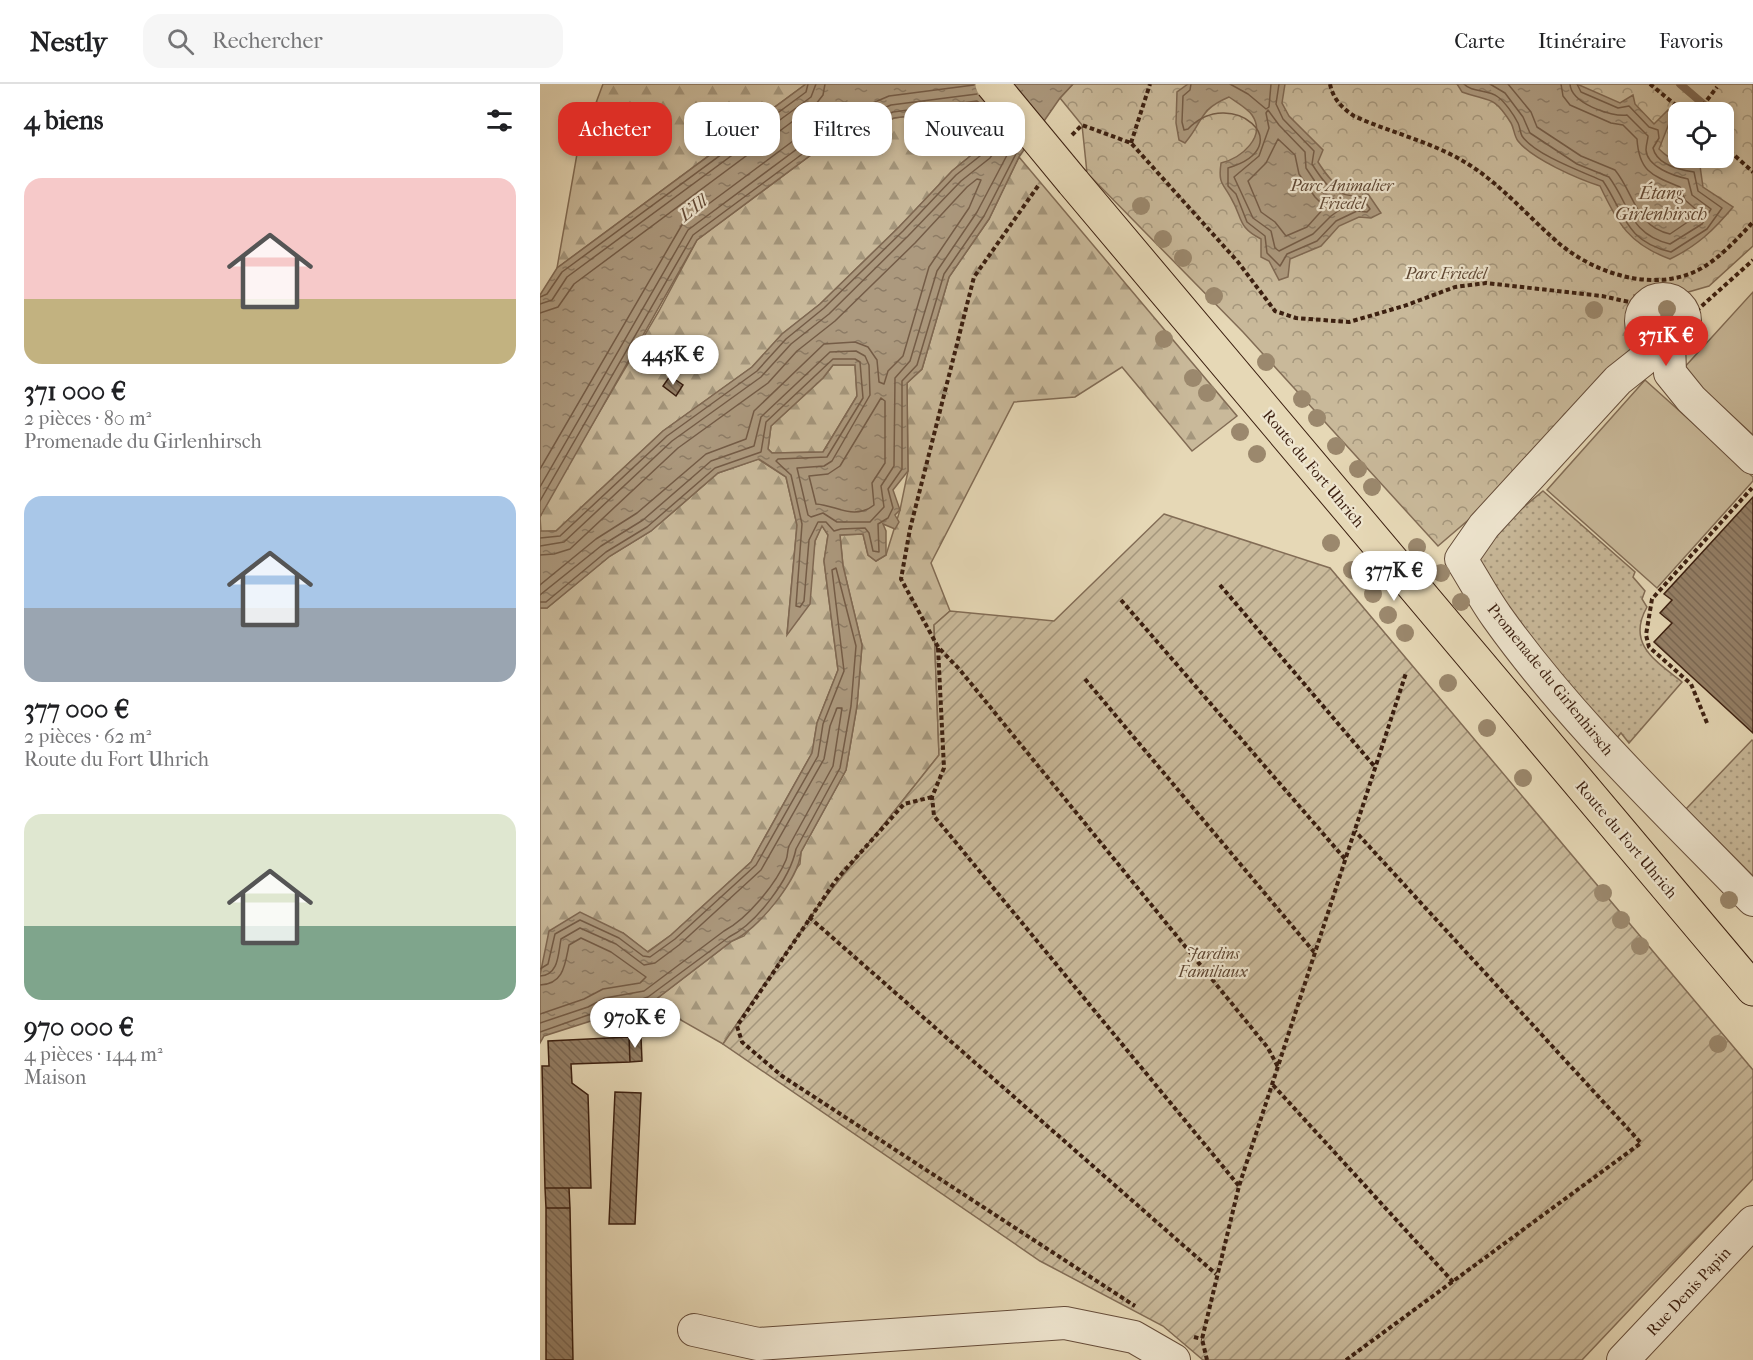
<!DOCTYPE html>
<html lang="fr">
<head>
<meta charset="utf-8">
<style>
  :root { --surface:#fff; --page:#f6f6f6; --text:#202124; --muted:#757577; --line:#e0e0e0; --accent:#d93025 }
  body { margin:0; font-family:"IM FELL French Canon",serif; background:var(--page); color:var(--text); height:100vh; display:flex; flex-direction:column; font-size:22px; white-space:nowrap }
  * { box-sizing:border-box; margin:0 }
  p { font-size:20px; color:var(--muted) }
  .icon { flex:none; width:33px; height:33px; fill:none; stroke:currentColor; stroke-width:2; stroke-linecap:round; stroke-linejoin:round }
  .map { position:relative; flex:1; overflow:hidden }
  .drawer { display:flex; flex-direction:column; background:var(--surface); width:540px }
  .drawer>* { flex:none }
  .top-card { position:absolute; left:18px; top:18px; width:570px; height:54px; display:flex; gap:12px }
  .buttons { position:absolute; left:1128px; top:18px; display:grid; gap:12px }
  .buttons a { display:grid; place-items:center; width:66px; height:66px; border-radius:12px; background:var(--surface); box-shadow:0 3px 9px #0003; font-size:30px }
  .price { position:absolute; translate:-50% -51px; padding:0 14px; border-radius:21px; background:#fff; color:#222; font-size:20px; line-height:39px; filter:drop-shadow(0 2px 3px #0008) }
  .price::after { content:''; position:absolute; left:50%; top:36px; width:18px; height:14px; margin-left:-9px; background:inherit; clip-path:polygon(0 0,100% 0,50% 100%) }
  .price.on { background:var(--accent); color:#fff }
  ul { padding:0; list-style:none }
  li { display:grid; align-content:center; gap:12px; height:318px; padding:0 24px }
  li span { display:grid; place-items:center; height:186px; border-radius:18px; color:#555 }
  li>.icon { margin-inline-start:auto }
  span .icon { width:108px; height:108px; fill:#fffc; stroke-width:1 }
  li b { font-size:26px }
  h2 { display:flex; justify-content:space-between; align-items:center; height:72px; padding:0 24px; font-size:26px }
  .chip { padding:0 21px; border-radius:18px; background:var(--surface); box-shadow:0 3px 9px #0003; font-size:21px; line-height:54px }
  .chip.on { background:var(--accent); color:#fff }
  header { display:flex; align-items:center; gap:36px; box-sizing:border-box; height:84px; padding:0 30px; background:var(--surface); border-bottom:2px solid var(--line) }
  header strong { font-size:28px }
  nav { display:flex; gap:33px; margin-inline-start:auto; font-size:21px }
  .search { width:420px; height:54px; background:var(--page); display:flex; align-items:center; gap:15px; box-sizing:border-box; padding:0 21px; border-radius:18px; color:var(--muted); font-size:22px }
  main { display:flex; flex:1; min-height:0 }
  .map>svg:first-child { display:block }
  .grass { fill:url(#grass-dots); stroke:#826c55; stroke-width:1.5 }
  .forest { fill:url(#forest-firs); stroke:#826c55; stroke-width:1.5 }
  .park { fill:url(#park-crowns); stroke:#826c55; stroke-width:1.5; fill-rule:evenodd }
  .garden { fill:url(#garden-furrows); stroke:#826c55; stroke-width:1.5 }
  .pitch { fill:#c9b99a; stroke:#826c55; stroke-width:1.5 }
  .water { fill:url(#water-ripples); stroke:#7f6852; stroke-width:1.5; fill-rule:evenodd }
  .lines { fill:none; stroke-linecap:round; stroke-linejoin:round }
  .shore { stroke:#745c47; stroke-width:1.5 }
  .stream { stroke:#7f6852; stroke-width:8 }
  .building { fill:url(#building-back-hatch); stroke:#3b1f10; stroke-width:1.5 }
  .minor-casing { stroke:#664d3a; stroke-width:34 }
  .major-casing { stroke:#3b1f10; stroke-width:35 }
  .path { stroke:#3b1f10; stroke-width:4; stroke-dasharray:4.5 3; stroke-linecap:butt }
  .minor { stroke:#efe6d0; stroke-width:32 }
  .major { stroke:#e6d8b6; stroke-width:33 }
  .major-bridge-casing { stroke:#3b1f10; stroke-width:35; stroke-linecap:butt }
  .major-bridge { stroke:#e6d8b6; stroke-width:33 }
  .tree { fill:#9b886d }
  .labels { text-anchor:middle; stroke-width:4.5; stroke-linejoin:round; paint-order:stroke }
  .park-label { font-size:16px; font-style:italic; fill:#5e4632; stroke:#efe6d0 }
  .street-label { font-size:16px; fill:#3b1f10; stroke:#efe6d0 }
  .water-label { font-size:18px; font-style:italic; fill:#634a36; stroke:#efe6d0 }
</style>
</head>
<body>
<header>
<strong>Nestly</strong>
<div class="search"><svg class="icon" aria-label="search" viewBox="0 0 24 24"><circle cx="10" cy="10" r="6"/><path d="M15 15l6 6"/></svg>Rechercher</div>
<nav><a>Carte</a><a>Itinéraire</a><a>Favoris</a></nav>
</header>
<main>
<section class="drawer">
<h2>4 biens<svg class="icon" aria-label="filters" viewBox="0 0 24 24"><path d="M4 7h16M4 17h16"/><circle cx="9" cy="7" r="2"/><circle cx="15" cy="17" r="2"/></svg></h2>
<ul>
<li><span style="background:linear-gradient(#f6c9c9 65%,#c2b280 0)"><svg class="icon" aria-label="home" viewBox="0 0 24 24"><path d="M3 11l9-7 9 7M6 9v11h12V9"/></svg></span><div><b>371 000 €</b><p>2 pièces · 80 m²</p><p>Promenade du Girlenhirsch</p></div></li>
<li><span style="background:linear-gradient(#a9c7e8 60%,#9aa5b1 0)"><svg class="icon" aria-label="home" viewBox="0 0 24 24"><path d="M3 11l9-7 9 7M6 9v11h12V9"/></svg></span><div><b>377 000 €</b><p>2 pièces · 62 m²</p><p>Route du Fort Uhrich</p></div></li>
<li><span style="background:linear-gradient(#dfe7d0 60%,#7fa58c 0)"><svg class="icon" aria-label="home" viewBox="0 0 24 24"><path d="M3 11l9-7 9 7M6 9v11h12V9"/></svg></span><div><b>970 000 €</b><p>4 pièces · 144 m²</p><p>Maison</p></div></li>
</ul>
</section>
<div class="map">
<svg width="1213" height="1276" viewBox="0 0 1213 1276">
  <defs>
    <pattern id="grass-dots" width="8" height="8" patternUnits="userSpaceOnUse" patternTransform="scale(1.5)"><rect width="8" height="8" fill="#c9b99a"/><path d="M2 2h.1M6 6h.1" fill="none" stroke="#a4967c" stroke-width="1.8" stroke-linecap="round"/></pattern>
    <pattern id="forest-firs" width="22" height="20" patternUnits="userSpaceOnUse" patternTransform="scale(1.5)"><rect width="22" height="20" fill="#c9b99a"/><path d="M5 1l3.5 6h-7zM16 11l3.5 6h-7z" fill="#a4967c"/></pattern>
    <pattern id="park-crowns" width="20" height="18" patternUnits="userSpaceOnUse" patternTransform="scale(1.5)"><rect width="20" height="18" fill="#c9b99a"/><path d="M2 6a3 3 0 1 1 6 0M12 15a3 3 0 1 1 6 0" fill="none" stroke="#a4967c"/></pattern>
    <pattern id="garden-furrows" width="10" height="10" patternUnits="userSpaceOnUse" patternTransform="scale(1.5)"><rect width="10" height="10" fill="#c9b99a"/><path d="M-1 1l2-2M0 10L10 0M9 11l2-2" fill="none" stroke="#a4967c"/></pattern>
    <pattern id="water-ripples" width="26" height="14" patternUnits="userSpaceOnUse" patternTransform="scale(1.5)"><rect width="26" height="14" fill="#ac997e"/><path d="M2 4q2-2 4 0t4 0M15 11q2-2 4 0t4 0" fill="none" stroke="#8d7c66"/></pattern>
    <pattern id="building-back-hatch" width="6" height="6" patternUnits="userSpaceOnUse" patternTransform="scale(1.5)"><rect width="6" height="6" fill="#947f66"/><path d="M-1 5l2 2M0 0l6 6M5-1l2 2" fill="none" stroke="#7a6753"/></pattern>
  </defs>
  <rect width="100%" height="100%" fill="#e6d8b6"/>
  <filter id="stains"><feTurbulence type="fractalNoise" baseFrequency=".00333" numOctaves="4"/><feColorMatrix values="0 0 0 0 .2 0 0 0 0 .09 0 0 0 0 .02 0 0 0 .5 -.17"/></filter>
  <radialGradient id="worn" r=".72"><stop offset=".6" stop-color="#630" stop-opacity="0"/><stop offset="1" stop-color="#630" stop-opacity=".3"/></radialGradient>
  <!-- grass -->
  <path class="grass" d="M1003,407L1095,488L1093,493L1105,507L1102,515L1107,523C1086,560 1116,577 1142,598L1089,659L1081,649L1076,655L1043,620L933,477L973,432Z
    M1212,656L1213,657V792L1146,725Z"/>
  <!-- forest -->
  <path class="forest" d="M63,0H266L17,184L37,70Z
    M437,23L457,41L440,64L412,87L359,143L280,220L242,250L212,283L123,347L16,447L1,448L0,433L4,422L119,227L157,156L275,68L354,34Z
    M479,73L697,332L652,367L582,283L535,313L474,318L391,479L410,527L394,541L399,671L277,824L183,960L111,919L192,857L204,852L260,780L261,768L306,686L317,622L322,561L303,482L300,451L323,450L328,471L336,477L346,471L360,426L368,387L367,299L382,285L409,193L449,135Z
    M293,281H315L317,312L283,368L232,369L228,365L231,342L283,294Z
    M218,375L246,393L257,441L247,550L272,482L275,457L282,441L288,451L284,477L298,586L277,639L272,669L211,778L131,851L107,868L83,849L0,891V898V524H7L70,472L111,447L178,389Z"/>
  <!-- park -->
  <path class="park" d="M533,0H1213V162L1169,202L1138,211H1094L1099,247L1093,271L996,378L898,462L703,248L547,89L542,41L520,14ZM1138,28H1184V74H1138Z"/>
  <!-- garden -->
  <path class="garden" d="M624,430L790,484L1213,986V1095L1042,1276H663L623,1242L500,1177L183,960L277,824L399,671L394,541L410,527L514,537Z"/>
  <!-- pitch -->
  <path class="pitch" d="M1213,208V351L1142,286Z
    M1105,296L1213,393V397L1117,504L1007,406Z"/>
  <!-- water -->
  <path class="water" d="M266,0H533L520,14L479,73L449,135L409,193L382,285L367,299L368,387L353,406L360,426L355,431L359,438L355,445L343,440L346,447V471L336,477L328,471L323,450L300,451L303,482L322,561L317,622L306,686L261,768C259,795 217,847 192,857L111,919L94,924L69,927L54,936L4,952L0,959V891L9,847L40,828L83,849L108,868L131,851L211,778L272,669L277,639L298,586L284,477L288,451L282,442L275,457L270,520L247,551L257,441L246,393L219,375L178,389L111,447L70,472L7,524H0V447H16L123,347L212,283L242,250L280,220L359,143L412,87L440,64L456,41L437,23L354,34L275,68L157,156L0,433V211L17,184ZM293,281H315L317,312L283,368L232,369L228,365L231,342L283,294Z
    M648,0H745L742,19L749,32L783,66L778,78C793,101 797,106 826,107L841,129L831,134L819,133L799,142L781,162L750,175L748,193L739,196L729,177L721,173V155C697,143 703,134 691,114C683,99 678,100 681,79C701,74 727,53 712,31C707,24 696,18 689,13C658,26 664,37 645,59L639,56L636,39L637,8Z
    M917,0H1037L1080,19L1093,11L1095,20L1114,40L1128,26L1136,31L1130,37L1119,65C1131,77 1143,81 1160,82L1163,103L1193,123C1174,146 1157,162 1130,175C1089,160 1078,140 1060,102C1038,95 992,75 978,57C974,52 974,44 971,39C953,10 949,18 922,8Z"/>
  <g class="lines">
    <!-- shore -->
    <path class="shore" d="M651,0L650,6L643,12L642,38L644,46L648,45C691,0 762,62 688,84V102L696,110L707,138L725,152L727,169L740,182L747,170L777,157L796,137L817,127L827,128L830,125L822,113C793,111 787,104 772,80L774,67L743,35L736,20L739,0
      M690,0L708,10L726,25L729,23L731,0
      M924,0C932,9 948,5 958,13C965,18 974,31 978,39C980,43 980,48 982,52C995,71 1043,88 1063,97C1085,130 1085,157 1131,168L1167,145L1182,124L1158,107L1154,88C1140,86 1117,81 1113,64L1119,54L1118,46L1109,43L1089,22L1078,24L1041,8L1037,0
      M950,0L965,9L983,33L990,49L1037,80L1069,93C1090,121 1089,150 1130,160L1162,140L1171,125L1152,111L1148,95C1134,92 1107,83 1106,66C1106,60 1108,56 1108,52L1087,31C1070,33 1031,19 1030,0
      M968,0L991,28L997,43L1041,72L1075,86C1094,109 1096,143 1130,150L1155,133L1158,127L1145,116L1140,103C1111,91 1099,87 1097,55L1083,41L1071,39L1030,21L1023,12L1021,0
      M728,26L739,41L765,68L766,84L782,108L805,122L791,132L773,150L739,167L735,164L731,147L713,134L694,93L719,72L729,44L726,29Z
      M738,55L755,71L759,90L775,113L785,123L767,143L746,152L735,138L721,128L708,97L726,79Z
      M0,213L7,210L22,188L266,8L268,0
      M0,220L12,216L27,193L271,13L276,0
      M0,229L18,223L34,200L276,20L283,11L285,0
      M341,314L345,317V379L332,399L334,421C314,437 296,421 276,420L269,392L288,390L300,382Z
      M0,385L143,139L265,48L349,12L434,1
      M0,403L148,146L269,56L351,21L437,10
      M0,417L153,151L273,62L353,28L437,17L453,30
      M0,454L20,452L127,352L217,287L246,255L284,224L363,147L416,91L445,68L462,41
      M0,462L24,458L132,357L221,293L251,260L289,230L368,152L421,97L450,74L468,48
      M0,471L14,470L30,465L138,364L228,299L257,267L295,237L375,159L427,103L437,95L441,96L429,124L389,183L363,272L348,287L344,300L339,298L337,276L328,263L315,258L284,260L214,327L206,355L166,370L97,429L56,455L0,501
      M0,511L61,462L103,436L171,377L214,362L221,333L290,268L316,267L325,272L329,281L330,311L292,377L284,382L257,384L268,431L271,433L283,429L297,438H330L344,423L341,402L354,382L355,294L370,277L397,187L437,128L475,56
      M0,518H6L66,468L107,443L175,384L221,368L226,338L293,275H315L320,278L323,314L287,373L238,375L236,377L251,391L262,440L256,522L260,523L264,517L269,456L278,438H286L294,447L301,445L325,444L329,449L333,467L339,468L338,440L348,434L353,424L348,405L362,385V297L377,281L404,190L444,132L480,62
      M0,885L8,880L15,850L40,836L79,854L103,872L110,873L135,855L216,781L278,672L283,640L304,587L292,486L296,484L316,562L311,622L300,684L256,765C250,795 216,840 189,853L108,913L93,918L67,921L51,930L0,948
      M0,892C19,891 18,870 21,855L40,844L76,860L104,881L115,879L139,861L221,786L284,675L290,642L297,624H302L293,682L249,762C247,767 248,772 246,776C236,800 207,835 184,847L104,907L65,914L48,923L0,939
      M0,901C24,900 25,880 29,861L41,854L71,868L106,893L100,899L63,905L44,915L0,930"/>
    <!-- stream -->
    <path class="stream" d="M1140,0L1168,24"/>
  </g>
  <!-- building -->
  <path class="building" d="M130,292L143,301L136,312L123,302Z
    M1213,413V649L1114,558L1132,539L1120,529L1132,516L1124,510Z
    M89,953H101L102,977L90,978Z
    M89,953L90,978L31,980L32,999L48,1011L51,1104H5L2,982H9L8,957Z
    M75,1008L101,1009L95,1140H69Z
    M5,1104H29L30,1124H6Z
    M6,1124H30L33,1276H6Z"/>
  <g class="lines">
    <defs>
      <path id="minor" d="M1101 237a22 22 0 1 1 44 0a22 22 0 1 1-44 0Z
        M1129,258L1130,289L1151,315L1213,374
        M1119,259L1102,277L1078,296L944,442L921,475C933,494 944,515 957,533C1031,637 1125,725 1213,816
        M154,1246L218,1260L525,1239L594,1253L634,1276
        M1083,1276L1213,1138"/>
      <path id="major" d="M533,98L1213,905"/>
    </defs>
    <!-- minor casing -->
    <use href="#minor" class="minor-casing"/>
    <!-- major casing -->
    <use href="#major" class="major-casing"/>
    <!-- path -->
    <path class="path" d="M790,0C793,15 802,24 814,32C851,49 893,58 928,80C960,100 986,130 1014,155C1051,189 1115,211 1162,184C1182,172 1198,154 1213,138
      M1110,0L1144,28
      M1158,28L1177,3
      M532,51L542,41L591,59L698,178L735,227L756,234L809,238L864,222L915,203L946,199L1062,212L1098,220L1105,224
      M591,59L610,0
      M1184,62L1213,88
      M498,102L434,193L370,445L361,495L398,563L420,586L728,964L738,983
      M1145,237L1213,176
      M680,501L835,683
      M581,516L805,775
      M398,564L404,684L392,713L394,732L699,1102
      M545,595L774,868
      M1167,639L1151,600L1109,563L1106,551L1112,515L1212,404
      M392,713L364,720L296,796L197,942L202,958L242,992L595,1222
      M269,833L676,1190
      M733,1001L914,1199
      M654,1253L662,1255
      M667,1276L662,1255L699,1102L866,589
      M806,1276L1101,1059L815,747"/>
    <!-- minor -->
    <use href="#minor" class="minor"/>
    <!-- major -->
    <use href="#major" class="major"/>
    <defs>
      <path id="major-bridge" d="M452,0L533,98"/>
    </defs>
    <!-- major-bridge casing -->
    <use href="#major-bridge" class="major-bridge-casing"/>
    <!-- major-bridge -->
    <use href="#major-bridge" class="major-bridge"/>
  </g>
  <!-- trees -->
  <g class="tree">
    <circle cx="601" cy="122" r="9"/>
    <circle cx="623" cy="155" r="9"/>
    <circle cx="643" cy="174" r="9"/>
    <circle cx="674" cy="212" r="9"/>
    <circle cx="1127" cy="225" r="9"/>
    <circle cx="1054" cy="226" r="9"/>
    <circle cx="624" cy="255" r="9"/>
    <circle cx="726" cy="278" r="9"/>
    <circle cx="653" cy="294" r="9"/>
    <circle cx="667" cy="309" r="9"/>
    <circle cx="762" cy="315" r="9"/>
    <circle cx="777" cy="334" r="9"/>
    <circle cx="700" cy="348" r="9"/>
    <circle cx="796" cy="362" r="9"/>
    <circle cx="717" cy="370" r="9"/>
    <circle cx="818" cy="385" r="9"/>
    <circle cx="832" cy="403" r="9"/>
    <circle cx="791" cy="459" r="9"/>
    <circle cx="877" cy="463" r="9"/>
    <circle cx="812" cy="486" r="9"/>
    <circle cx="901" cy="489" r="9"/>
    <circle cx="833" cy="510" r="9"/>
    <circle cx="921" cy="518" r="9"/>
    <circle cx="848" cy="531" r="9"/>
    <circle cx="865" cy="549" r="9"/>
    <circle cx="908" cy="599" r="9"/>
    <circle cx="947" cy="644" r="9"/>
    <circle cx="983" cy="694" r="9"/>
    <circle cx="1063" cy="809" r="9"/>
    <circle cx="1189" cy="816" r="9"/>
    <circle cx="1081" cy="836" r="9"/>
    <circle cx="1100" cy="862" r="9"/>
    <circle cx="1178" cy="960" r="9"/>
  </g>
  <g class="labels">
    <!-- park labels -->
    <g class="park-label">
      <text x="802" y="107">Parc Animalier<tspan x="802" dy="18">Friedel</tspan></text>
      <text x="906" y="195">Parc Friedel</text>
      <text x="673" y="875">Jardins<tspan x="673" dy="18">Familiaux</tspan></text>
    </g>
    <!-- street labels -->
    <g class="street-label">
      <text transform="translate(774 384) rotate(50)" y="6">Route du Fort Uhrich</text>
      <text transform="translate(1011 595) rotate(51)" y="6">Promenade du Girlenhirsch</text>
      <text transform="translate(1087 755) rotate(50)" y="6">Route du Fort Uhrich</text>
      <text transform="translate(1148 1207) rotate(-47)" y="6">Rue Denis Papin</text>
    </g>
    <!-- water labels -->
    <g class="water-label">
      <text x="1121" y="115">Étang<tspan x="1121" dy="21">Girlenhirsch</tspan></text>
      <text transform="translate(153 124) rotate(-39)" y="6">L'Ill</text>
    </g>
  </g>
  <rect width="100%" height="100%" filter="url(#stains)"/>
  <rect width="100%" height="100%" fill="url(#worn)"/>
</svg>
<div class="buttons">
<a><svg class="icon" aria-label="locate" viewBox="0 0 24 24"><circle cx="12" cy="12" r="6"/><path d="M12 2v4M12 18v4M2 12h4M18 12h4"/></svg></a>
</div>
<b class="price on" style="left:1126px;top:283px">371K €</b>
<b class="price" style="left:133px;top:302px">445K €</b>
<b class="price" style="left:854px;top:518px">377K €</b>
<b class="price" style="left:95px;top:965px">970K €</b>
<div class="top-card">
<a class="chip on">Acheter</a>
<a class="chip">Louer</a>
<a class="chip">Filtres</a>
<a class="chip">Nouveau</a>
</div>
</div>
</main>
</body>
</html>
